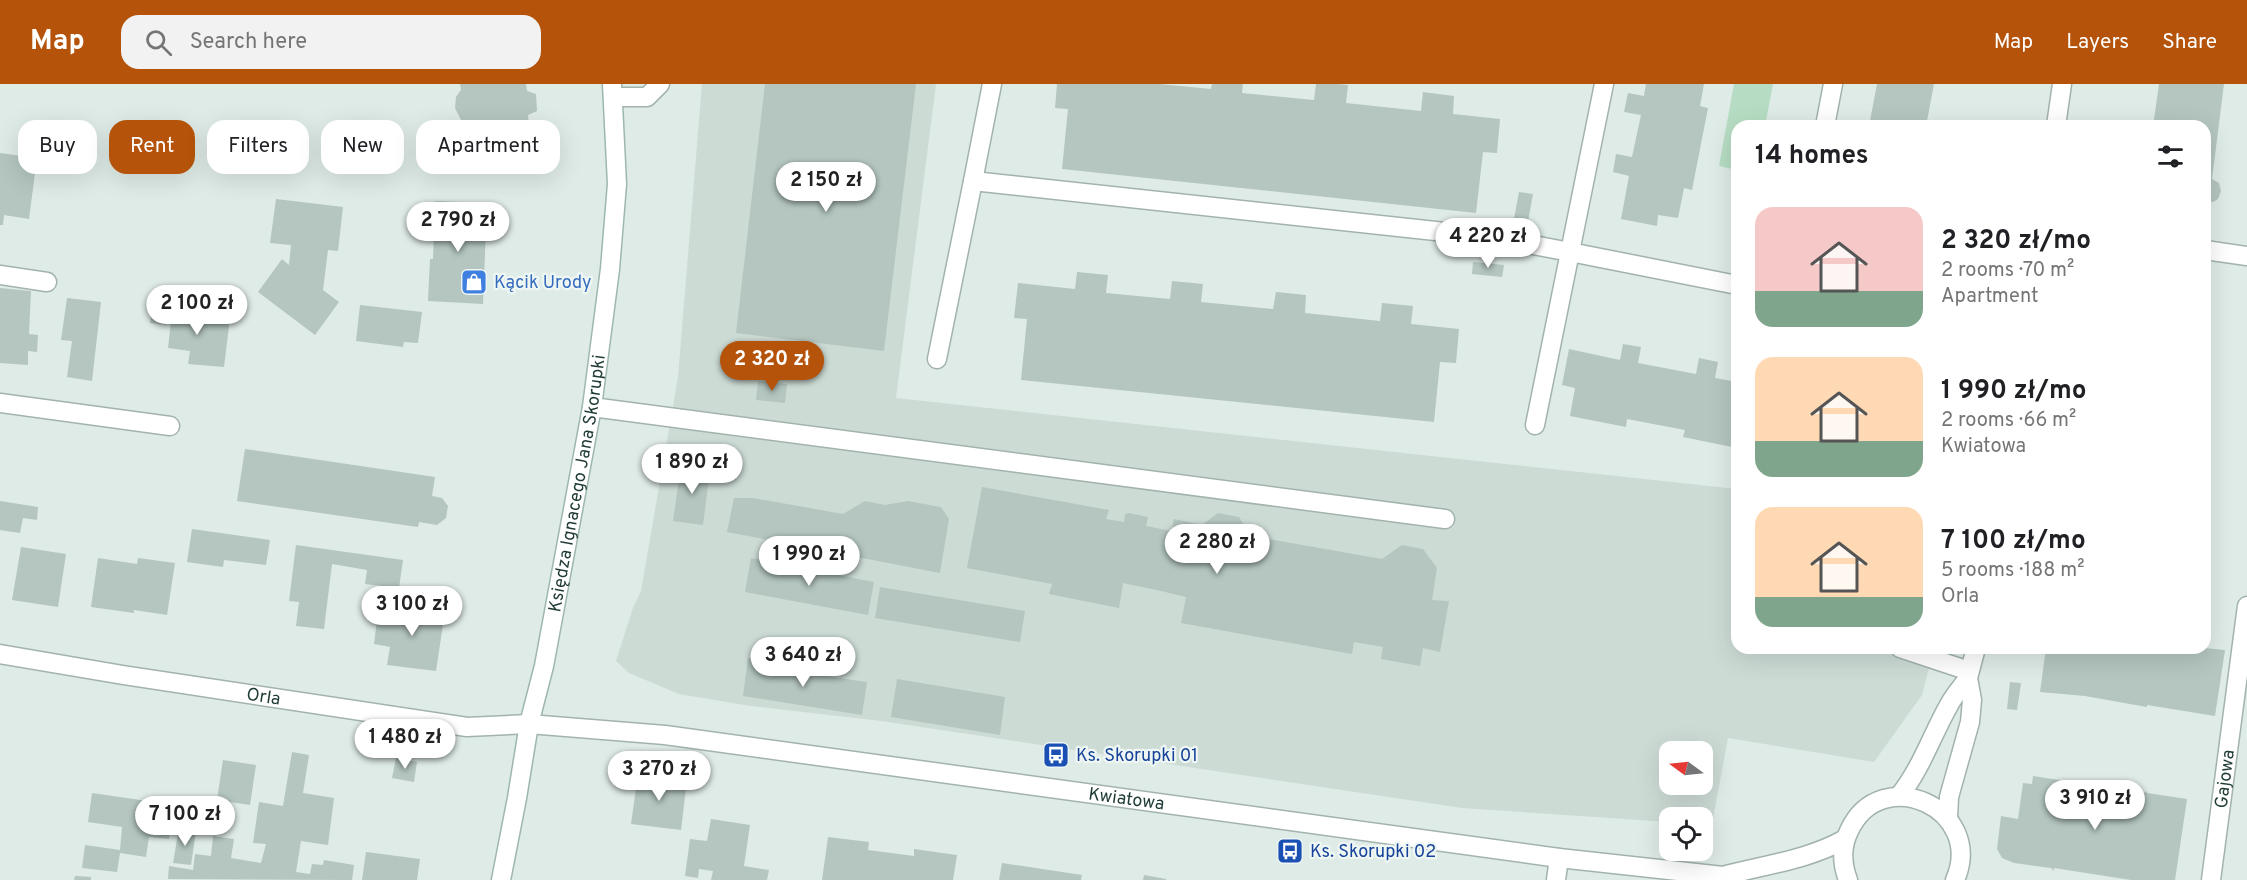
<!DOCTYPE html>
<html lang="en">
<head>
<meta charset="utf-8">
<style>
  :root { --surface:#fff; --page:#f2f2f2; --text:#202124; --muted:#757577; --accent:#b45309 }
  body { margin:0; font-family:Overpass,sans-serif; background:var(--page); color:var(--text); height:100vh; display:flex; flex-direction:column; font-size:22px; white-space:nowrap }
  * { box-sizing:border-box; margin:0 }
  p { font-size:20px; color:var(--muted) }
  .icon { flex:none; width:33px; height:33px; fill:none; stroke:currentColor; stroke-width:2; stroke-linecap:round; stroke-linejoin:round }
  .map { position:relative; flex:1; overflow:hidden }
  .sheet { position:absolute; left:1731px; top:36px; width:480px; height:534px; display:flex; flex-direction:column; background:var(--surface); border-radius:18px; box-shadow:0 6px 24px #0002 }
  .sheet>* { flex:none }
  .banner { position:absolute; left:18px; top:36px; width:570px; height:54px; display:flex; gap:12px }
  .needle { width:39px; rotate:285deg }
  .tools { position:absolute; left:1659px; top:657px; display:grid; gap:12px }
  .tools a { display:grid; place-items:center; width:54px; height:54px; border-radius:12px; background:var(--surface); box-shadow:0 6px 24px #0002; font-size:30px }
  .price { position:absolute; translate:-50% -51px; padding:0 14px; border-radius:21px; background:#fff; color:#222; font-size:20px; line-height:39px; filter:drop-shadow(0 2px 3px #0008) }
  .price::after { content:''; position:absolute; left:50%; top:36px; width:18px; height:14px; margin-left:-9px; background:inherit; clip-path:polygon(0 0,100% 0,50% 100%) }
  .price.active { background:var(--accent); color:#fff }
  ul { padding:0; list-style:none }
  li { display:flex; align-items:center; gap:18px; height:150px; padding:0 24px }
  li span { display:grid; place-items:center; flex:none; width:168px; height:120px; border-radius:18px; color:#555 }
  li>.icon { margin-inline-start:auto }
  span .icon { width:72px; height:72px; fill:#fffc; stroke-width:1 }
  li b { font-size:26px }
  h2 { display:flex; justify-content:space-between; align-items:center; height:72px; padding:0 24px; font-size:26px }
  .chip { padding:0 21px; border-radius:18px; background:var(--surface); box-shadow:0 6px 24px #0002; font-size:21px; line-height:54px }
  .chip.active { background:var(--accent); color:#fff }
  header { display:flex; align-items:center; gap:36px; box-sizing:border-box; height:84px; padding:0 30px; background:var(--accent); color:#fff }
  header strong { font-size:28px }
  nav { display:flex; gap:33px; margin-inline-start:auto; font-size:21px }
  .search { width:420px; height:54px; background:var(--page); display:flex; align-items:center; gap:15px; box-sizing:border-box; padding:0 21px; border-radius:18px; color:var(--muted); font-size:22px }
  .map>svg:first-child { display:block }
  .built { fill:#cddbd5; fill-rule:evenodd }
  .green { fill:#b6ddc3 }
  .building { fill:#b4c6bf }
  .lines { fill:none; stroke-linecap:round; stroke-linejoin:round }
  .service-casing { stroke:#a2b3ae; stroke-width:21 }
  .minor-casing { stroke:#a2b3ae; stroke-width:21 }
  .tertiary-casing { stroke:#a2b3ae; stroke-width:21 }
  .secondary-casing { stroke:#9db7af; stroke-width:21 }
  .service { stroke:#fff; stroke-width:18 }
  .minor { stroke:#fff; stroke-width:18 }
  .tertiary { stroke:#fff; stroke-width:18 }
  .secondary { stroke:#fff; stroke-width:18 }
  .labels { text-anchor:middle; stroke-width:4.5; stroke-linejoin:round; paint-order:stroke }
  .shop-label { font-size:18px; fill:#366cbe; stroke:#eff7f4; text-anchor:start }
  .street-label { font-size:18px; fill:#1f3b36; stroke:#eff7f4 }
  .transit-label { font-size:18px; fill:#164399; stroke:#eff7f4; text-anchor:start }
</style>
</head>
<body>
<header>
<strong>Map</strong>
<div class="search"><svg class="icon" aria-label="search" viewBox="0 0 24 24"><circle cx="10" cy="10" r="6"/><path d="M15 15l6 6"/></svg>Search here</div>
<nav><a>Map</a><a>Layers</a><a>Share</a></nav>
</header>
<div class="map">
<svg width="2247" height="796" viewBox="0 0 2247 796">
  <rect width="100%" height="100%" fill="#dfebe6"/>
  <!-- built -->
  <path class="built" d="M702,0H936L896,314L1737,405V564H1934L1922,611L1874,678L1728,654L1712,740H1703L1702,734H1670L1669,738L1462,724L881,637L751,622L679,610L629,589L616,577L633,524L641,507L678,293ZM1670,668H1702V700H1670Z"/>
  <!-- green -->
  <path class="green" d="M1734,0H1773L1765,42H1737V86L1719,82Z"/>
  <!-- building -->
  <path class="building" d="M460,0H526L527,7L536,10L537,27L528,31L529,42H534V53L529,54L530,78L502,79L494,73L477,74L470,67L469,52L463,48L462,38L455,24L456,13L461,6Z
    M765,0H916L884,267L736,249Z
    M1057,0H1160L1211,5L1212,0H1243L1242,9L1314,16L1316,0H1338L1348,1L1346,19L1421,27L1423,8L1454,12L1453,30L1500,35L1497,69L1483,68L1476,129L1062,85L1068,25L1055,24Z
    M1646,0H1704L1700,22L1708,24L1692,106L1684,104L1678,134L1658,131L1657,142L1621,135L1629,92L1613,88L1616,70L1632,73L1641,31L1624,28L1628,9L1644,12Z
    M1877,0H1934L1926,42H1869Z
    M2159,0H2224L2212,95L2219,99L2221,107L2218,115L2213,118H2205V42H2153Z
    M0,69L37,74L29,135L4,131L3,141H0Z
    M1519,108L1533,110L1527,143L1513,140Z
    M276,115L343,123L338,167L328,166L323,206L339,218L315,251L258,208L282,175L289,181L291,161L270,159Z
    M435,117L487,119L483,220L428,217L430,175H433Z
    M1473,178L1504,181L1502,193L1472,190Z
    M1077,188L1108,191L1106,209L1170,215L1172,197L1203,200L1201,218L1273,225L1276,208L1306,211L1305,229L1380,237L1382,219L1413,222L1411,240L1459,245L1456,279L1440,278L1434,338L1021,296L1027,235L1014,234L1018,199L1075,205Z
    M0,204L31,207L29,250L38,251L37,268L28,267V281L0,279Z
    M67,214L101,218L92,297L67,293L72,257L61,256Z
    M360,221L422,228L418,259L404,258L403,263L356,257Z
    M152,225L230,234L224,283L188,280L190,267L168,264L171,237L166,236V241L150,239Z
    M1623,260L1641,263L1638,279L1696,290L1699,274L1718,278L1715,294L1737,298V364L1683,353L1685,346L1627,335L1626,343L1570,332L1575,304L1562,301L1569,265L1620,276Z
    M758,297L787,300L785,319L756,316Z
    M245,365L435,393L432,412L442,414L448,422L446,434L437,441L419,438L418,443L237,417Z
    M681,381L710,386L703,441L673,437Z
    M982,403L1109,426L1106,435L1124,438L1125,430L1129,429L1148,433L1146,442L1171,447L1174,435L1202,441L1218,429L1239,433L1251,452L1382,475L1402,461L1423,465L1437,484L1432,516L1449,517L1440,568L1423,564L1420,582L1381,575L1383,563L1354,558L1352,570L1181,539L1186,513L1161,507L1123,499L1119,524L1049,510L1052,500L967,484Z
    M734,414H753L843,430L865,417L885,421L908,417L941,423L949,435L940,489L727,448Z
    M0,417L38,423L37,436L23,434L20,449L0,446Z
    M192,445L270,456L266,481L224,476L223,483L187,478Z
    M296,461L403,476L399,504L365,500L367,486L332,480L324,545L296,542L299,518L289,517Z
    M21,463L66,470L58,523L12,516Z
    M98,474L137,480L138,474L175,479L167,531L134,526V529L91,523Z
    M751,474L874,498L868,531L745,508Z
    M880,503L1025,527L1020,558L875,534Z
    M395,521L445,527L436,587L387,581L390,563L374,560L377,536L393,539Z
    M2046,564H2185L2201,566L2205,564L2225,566L2215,632L2147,621V623L2085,612L2040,608Z
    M748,574L785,580L784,586L867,598L862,631L743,612Z
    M897,595L1005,613L1000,651L891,633Z
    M2010,598L2021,599L2017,626L2007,625Z
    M292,668L309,671L303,709L334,714L328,761L301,757L296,788L310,790L312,780L323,781L324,776L354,781L352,796L168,795L169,782L193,786L195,770L211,772L213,752L234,755L231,774L261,779L266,760L253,759L259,718L283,722Z
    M396,674L417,678L414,698L392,694Z
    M223,676L256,681L250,721L217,716Z
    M638,690L687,696L681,746L631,740Z
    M2033,692L2144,709L2146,707L2147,709L2187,715L2175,796H2131L2054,784V787L2051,784L2014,779L2002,774L1997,765L2001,732L2018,735L2023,699L2032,700Z
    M92,709L154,718L152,733L171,736L169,755L149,753L146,773L120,769L117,788L82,784L85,761L120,766L122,743L88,738Z
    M711,735L750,741L744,782L769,786L767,796H711L713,787L699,785L698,794L685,792L690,755L707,757Z
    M179,744L196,747L191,781L173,779Z
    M828,753L869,758L868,766L914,772V765L957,771L953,796H822Z
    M366,768L420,775L417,796H362Z
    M1002,779L1082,791L1081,796H999Z
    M1144,791L1166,795V796H1143Z
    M75,792L91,793V796H74Z"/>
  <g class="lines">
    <defs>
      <path id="service" d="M613,13H647L660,0
        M0,191L47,198
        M0,319L170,342
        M592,323L1445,435
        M1900,564L1969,587"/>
      <g id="minor">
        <path d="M1604,0L1570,168L1737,201"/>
        <path d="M1825,42L1833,0"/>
        <path d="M973,97L992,0"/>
        <path d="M2205,166L2247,172"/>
        <path d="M937,275L973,97L1491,153L1570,168L1535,341"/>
        <path d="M1556,796L1559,774"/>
        <path id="s1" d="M2211,796L2247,522"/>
      </g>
      <g id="tertiary">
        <path d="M2056,42L2062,0"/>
        <path id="s2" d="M0,570L123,591L467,643L529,640L665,651L1559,774L1723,792L1733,796"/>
        <path d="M1899,712C1921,685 1932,651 1949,621C1954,611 1962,603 1968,594"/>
        <path d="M1948,734L1949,713L1970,638L1972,616L1968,594L1976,564"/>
        <path d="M1723,792C1764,781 1808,776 1845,755"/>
        <path d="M1848,796C1842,780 1841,763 1849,747C1881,677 1986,725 1955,796"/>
      </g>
      <g id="secondary">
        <path id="s3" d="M501,796L517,714L529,640L544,582L592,323L610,185L617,100L612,0"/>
      </g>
    </defs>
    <!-- service casing -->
    <use href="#service" class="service-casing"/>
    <!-- minor casing -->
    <use href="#minor" class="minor-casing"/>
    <!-- tertiary casing -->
    <use href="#tertiary" class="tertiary-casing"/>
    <!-- secondary casing -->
    <use href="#secondary" class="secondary-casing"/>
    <!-- service -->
    <use href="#service" class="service"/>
    <!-- minor -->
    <use href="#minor" class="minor"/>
    <!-- tertiary -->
    <use href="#tertiary" class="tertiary"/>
    <!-- secondary -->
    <use href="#secondary" class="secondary"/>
  </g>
  <!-- icons -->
  <defs>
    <symbol id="shop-square" viewBox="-11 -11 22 22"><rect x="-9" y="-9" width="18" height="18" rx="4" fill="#3f7fe0" stroke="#eff7f4"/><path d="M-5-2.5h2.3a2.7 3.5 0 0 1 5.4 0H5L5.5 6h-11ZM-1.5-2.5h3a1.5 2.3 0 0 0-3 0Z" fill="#fff"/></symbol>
    <symbol id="bus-square" viewBox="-11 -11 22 22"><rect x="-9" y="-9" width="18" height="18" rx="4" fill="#1a4fb4" stroke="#eff7f4"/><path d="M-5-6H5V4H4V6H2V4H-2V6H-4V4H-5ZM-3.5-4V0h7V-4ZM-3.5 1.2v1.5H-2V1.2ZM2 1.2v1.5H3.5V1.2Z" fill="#fff"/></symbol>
  </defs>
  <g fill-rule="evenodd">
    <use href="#shop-square" x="459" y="183" width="30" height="30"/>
    <use href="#bus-square" x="1041" y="656" width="30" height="30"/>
    <use href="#bus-square" x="1275" y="752" width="30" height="30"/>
  </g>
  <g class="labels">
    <!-- shop labels -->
    <g class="shop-label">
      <text x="494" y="204">Kącik Urody</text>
    </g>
    <!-- street labels -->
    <g class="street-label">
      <text dy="6" stroke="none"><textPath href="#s3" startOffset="404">Księdza Ignacego Jana Skorupki</textPath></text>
      <text dy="6" stroke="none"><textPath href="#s2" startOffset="267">Orla</textPath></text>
      <text dy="6" stroke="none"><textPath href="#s1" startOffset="102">Gajowa</textPath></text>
      <text dy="6" stroke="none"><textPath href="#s2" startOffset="1137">Kwiatowa</textPath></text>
    </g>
    <!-- transit labels -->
    <g class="transit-label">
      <text x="1076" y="677">Ks. Skorupki 01</text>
      <text x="1310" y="773">Ks. Skorupki 02</text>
    </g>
  </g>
</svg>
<div class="tools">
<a><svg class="needle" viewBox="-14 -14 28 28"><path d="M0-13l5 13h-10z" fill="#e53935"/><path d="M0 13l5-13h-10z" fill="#757577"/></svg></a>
<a><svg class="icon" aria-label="locate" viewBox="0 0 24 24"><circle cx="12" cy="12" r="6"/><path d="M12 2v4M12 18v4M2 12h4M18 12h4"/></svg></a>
</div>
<b class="price" style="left:826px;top:129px">2 150 zł</b>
<b class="price" style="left:458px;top:169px">2 790 zł</b>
<b class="price" style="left:1488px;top:185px">4 220 zł</b>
<b class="price" style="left:197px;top:252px">2 100 zł</b>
<b class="price active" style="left:772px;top:308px">2 320 zł</b>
<b class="price" style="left:692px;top:411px">1 890 zł</b>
<b class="price" style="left:1217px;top:491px">2 280 zł</b>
<b class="price" style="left:809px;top:503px">1 990 zł</b>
<b class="price" style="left:412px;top:553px">3 100 zł</b>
<b class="price" style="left:803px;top:604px">3 640 zł</b>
<b class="price" style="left:405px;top:686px">1 480 zł</b>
<b class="price" style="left:659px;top:718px">3 270 zł</b>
<b class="price" style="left:2095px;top:747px">3 910 zł</b>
<b class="price" style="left:185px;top:763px">7 100 zł</b>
<div class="banner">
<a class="chip">Buy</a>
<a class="chip active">Rent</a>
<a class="chip">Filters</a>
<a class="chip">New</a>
<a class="chip">Apartment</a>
</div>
<section class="sheet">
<h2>14 homes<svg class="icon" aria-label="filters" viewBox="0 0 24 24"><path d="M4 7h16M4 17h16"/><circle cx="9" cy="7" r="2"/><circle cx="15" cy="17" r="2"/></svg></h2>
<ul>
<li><span style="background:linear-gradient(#f6c9c9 70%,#7fa58c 0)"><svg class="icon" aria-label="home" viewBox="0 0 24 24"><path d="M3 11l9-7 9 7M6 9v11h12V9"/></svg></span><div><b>2 320 zł/mo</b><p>2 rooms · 70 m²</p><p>Apartment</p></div></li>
<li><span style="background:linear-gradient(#ffd9b3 70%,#7fa58c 0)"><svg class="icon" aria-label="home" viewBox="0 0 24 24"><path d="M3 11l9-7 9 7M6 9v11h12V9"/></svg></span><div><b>1 990 zł/mo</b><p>2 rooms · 66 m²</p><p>Kwiatowa</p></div></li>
<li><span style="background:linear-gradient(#ffd9b3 75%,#7fa58c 0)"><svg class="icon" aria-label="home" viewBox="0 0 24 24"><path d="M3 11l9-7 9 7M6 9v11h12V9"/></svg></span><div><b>7 100 zł/mo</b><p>5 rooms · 188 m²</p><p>Orla</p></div></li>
</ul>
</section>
</div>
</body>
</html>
